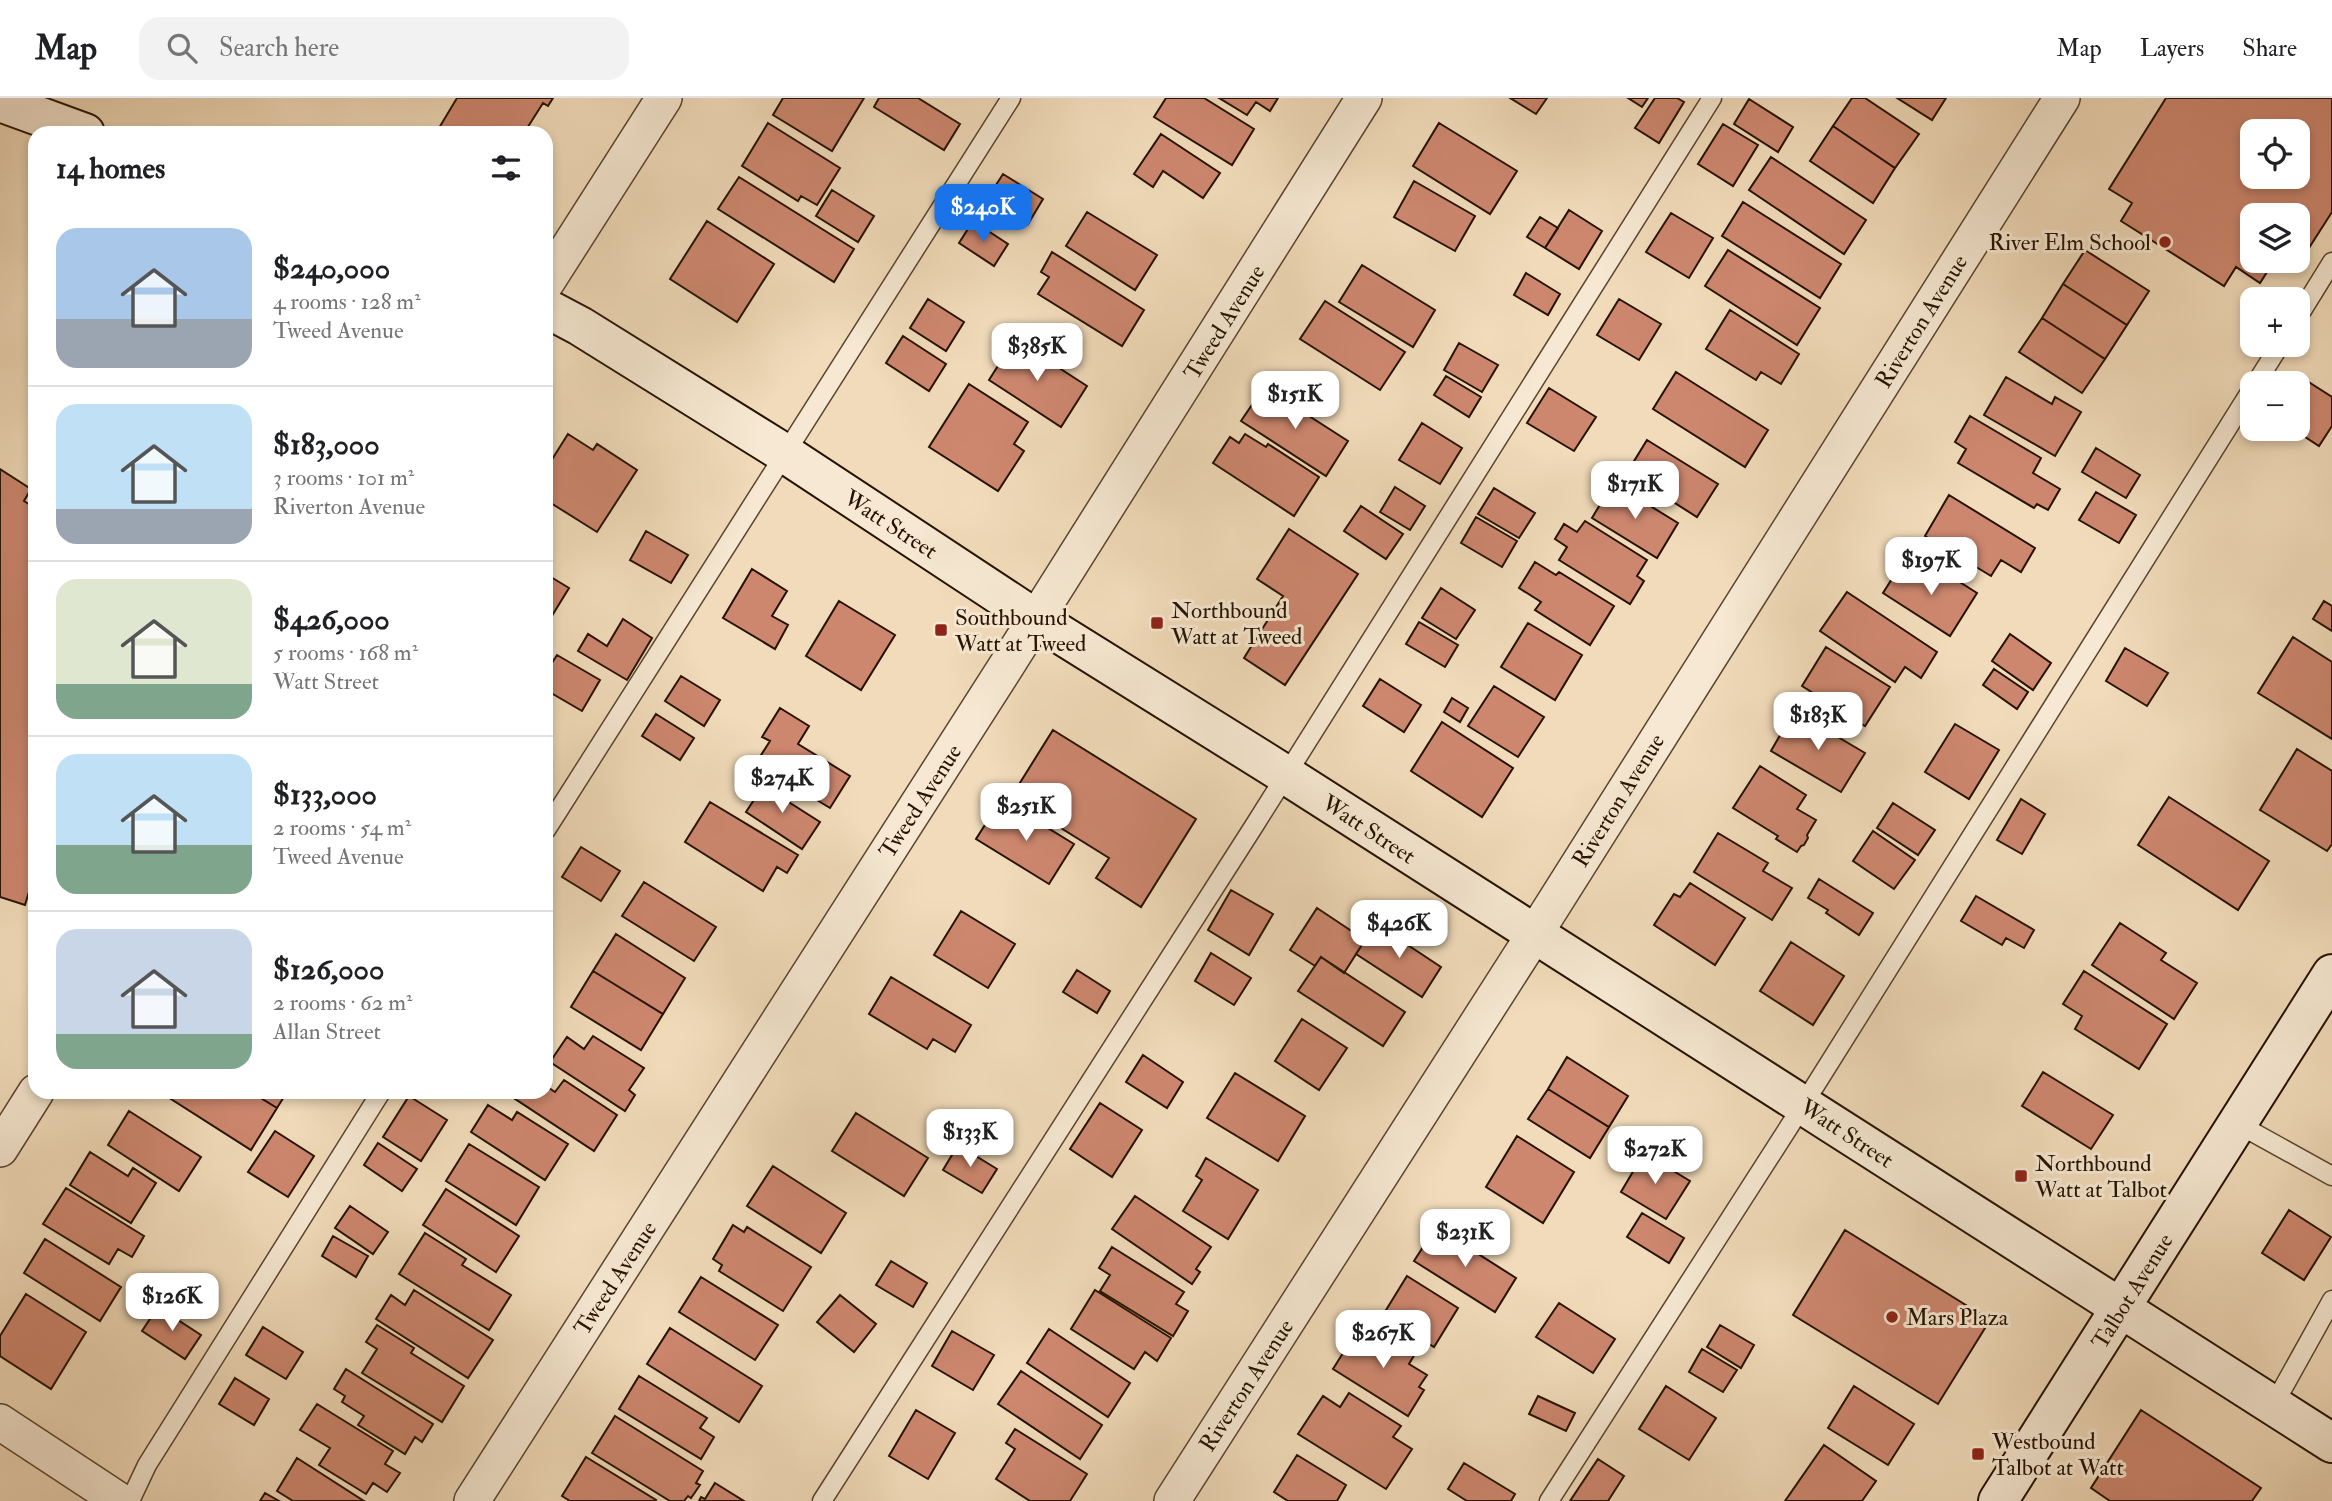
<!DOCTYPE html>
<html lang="en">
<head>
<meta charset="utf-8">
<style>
  :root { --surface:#fff; --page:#f2f2f2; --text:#202124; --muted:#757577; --line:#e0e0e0; --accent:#1a73e8 }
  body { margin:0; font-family:"IM FELL Double Pica",serif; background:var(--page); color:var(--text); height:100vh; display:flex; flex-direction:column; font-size:26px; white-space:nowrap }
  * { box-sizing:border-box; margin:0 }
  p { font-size:23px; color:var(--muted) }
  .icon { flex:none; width:38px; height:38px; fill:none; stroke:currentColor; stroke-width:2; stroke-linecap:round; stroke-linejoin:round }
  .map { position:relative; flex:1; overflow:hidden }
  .sheet { position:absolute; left:28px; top:28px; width:525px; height:973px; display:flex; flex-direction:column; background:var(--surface); border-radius:21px; box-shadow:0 4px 10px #0003 }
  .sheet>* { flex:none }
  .fabs { position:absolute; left:2240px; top:21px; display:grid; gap:14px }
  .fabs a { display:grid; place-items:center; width:70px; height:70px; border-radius:14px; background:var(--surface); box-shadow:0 4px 10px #0003; font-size:35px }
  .price { position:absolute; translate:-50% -60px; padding:0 16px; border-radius:14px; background:#fff; color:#222; font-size:23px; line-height:46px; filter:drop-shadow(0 2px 4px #0008) }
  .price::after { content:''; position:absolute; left:50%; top:42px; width:21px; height:16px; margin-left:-10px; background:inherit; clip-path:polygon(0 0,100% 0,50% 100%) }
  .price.current { background:var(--accent); color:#fff }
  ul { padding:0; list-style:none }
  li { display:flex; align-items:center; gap:21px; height:175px; padding:0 28px }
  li+li { border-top:2px solid var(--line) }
  li span { display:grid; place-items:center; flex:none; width:196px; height:140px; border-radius:21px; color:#555 }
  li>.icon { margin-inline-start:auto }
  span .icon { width:84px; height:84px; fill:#fffc; stroke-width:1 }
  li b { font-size:30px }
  h2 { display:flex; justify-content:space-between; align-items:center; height:84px; padding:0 28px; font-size:30px }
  header { display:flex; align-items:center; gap:42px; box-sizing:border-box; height:98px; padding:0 35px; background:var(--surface); border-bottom:2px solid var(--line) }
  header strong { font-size:33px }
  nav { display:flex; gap:38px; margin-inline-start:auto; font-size:24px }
  .search { width:490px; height:63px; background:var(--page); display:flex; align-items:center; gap:18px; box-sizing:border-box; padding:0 24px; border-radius:21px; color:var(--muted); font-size:26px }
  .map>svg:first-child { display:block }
  .building { fill:#cd876f; stroke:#261201; stroke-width:2; fill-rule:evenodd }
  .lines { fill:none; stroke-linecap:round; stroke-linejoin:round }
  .lane-casing { stroke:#59442f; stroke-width:21 }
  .street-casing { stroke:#59442f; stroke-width:38 }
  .secondary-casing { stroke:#261201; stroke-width:42 }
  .lane { stroke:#f6e8d2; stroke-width:18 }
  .street { stroke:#f6e8d2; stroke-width:35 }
  .secondary { stroke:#f6e8d2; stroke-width:38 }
  .poi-dot { fill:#8f2418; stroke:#f6e8d2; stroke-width:2.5 }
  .labels { text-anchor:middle; stroke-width:6; stroke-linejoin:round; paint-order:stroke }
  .poi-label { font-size:23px; fill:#261201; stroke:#f6e8d2; text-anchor:start }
  .street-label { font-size:23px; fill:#261201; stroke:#f6e8d2 }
</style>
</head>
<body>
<header>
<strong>Map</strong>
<div class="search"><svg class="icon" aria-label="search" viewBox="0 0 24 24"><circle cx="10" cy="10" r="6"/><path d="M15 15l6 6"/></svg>Search here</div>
<nav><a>Map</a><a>Layers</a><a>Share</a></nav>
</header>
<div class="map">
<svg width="2332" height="1403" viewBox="0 0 2332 1403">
  <rect width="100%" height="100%" fill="#f1dbba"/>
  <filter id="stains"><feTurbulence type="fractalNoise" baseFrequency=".00286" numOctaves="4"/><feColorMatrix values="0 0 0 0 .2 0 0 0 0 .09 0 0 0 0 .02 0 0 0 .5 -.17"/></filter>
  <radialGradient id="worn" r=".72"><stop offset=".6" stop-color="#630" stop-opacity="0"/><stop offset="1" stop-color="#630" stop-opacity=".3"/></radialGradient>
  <!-- building -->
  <path class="building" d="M457,0H553L548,8L543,5L524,35H436Z
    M783,0H864L832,53L773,17Z
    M879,0H918L960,26L944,52L874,9Z
    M1166,0H1204L1254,31L1232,67L1154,19Z
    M1219,0H1278L1270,13L1256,4L1247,17Z
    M1510,0H1547L1536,16Z
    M1628,0H1648L1642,9Z
    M1655,0H1677L1684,4L1659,45L1635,30Z
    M1852,0H1865L1919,36L1895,70L1833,28Z
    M1897,0H1946L1932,22Z
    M2166,0H2332V114L2300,164L2298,162V117H2252V163H2274L2260,185L2236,169L2224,188L2121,123L2132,105L2109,91ZM2252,33H2298V79H2252Z
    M1749,1L1793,29L1778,54L1734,26Z
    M768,25L840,70L817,107L801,98L798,103L742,68Z
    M1439,25L1517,73L1490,116L1413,68Z
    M1723,26L1758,47L1733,88L1698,66Z
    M1833,28L1895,70L1873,105L1810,63Z
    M1161,36L1220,75L1203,100L1163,73L1153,89L1134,76Z
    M1771,59L1866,122L1844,156L1749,92Z
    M1003,76L1043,101L1028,126L987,101Z
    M739,79L854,151L834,184L718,111Z
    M1414,83L1475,118L1455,153L1394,119Z
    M832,92L874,118L858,144L816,118Z
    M1743,104L1841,166L1820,200L1722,138Z
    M1569,112L1602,133L1579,171L1545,150Z
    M1087,114L1157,157L1135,192L1066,148Z
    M1671,115L1713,140L1689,180L1646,154Z
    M1540,119L1558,130L1545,150L1527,139Z
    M707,123L774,166L737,224L670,181Z
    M973,123L1008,146L994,168L959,145Z
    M1728,152L1820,210L1797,247L1705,188Z
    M2085,152L2149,193L2127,227L2063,186Z
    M1052,154L1144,212L1122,248L1038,196L1049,179L1041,174Z
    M1362,167L1435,212L1413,249L1339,204Z
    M1526,175L1560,196L1548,217L1514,197Z
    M2063,186L2127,227L2105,261L2042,220Z
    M928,201L964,224L946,253L910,230Z
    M1619,201L1661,226L1639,262L1597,237Z
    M1325,203L1405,254L1380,292L1300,241Z
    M1730,212L1799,256L1781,286L1761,274L1756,282L1706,251Z
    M2042,220L2105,261L2082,295L2019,254Z
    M903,238L946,266L929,293L886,265Z
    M1016,242L1087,288L1061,329L989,282L1003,260L997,257L1003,247L1010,251Z
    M1459,245L1498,267L1482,294L1444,272Z
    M1676,274L1768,332L1745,369L1653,311Z
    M1446,278L1481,299L1469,319L1434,297Z
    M2006,279L2052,306L2055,299L2081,314L2055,358L1984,317Z
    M2304,281L2332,299V328L2319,348L2293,331H2298V291Z
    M969,286L1028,324L1014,346L1024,353L998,393L929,349Z
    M1264,289L1348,343L1326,378L1241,323Z
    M1549,290L1596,319L1574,353L1527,325Z
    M1970,318L2041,360L2033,375L2060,391L2048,412L2037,406L2034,410L1958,365L1966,351L1955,344Z
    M1422,325L1462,350L1440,386L1399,362Z
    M568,336L593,352L597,346L637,372L597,434L546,402V371Z
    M1245,336L1266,349L1268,346L1319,379L1294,418L1213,365L1230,339L1239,345Z
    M1647,342L1718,386L1697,419L1662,397L1658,405L1636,391L1642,382L1628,373Z
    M2096,350L2140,377L2126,400L2082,374Z
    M0,371L31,391L24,403L35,410V774L25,807L0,799Z
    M1613,385L1678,425L1657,460L1592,420Z
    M1395,389L1425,408L1410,432L1380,414Z
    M1494,390L1535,415L1519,440L1478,416Z
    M2096,394L2136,417L2119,445L2079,422Z
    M1949,397L2035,450L2021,474L2001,462L1991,478L1925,438Z
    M1361,408L1403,436L1386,461L1344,433Z
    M1476,419L1517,443L1502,469L1461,445Z
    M1585,423L1647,462L1637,478L1644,483L1630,506L1559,462L1567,449L1555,441L1564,426L1577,434Z
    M1289,431L1358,476L1285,587L1244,560L1283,498L1257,481Z
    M646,433L688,457L671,485L630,462Z
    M1904,462L1937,484L1944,474L1977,495L1950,538L1883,495Z
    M1535,464L1556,477L1559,474L1614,508L1590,547L1535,512L1541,504L1519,490Z
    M752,471L787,493L772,518L788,527L775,551L723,520Z
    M546,476L569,490L550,521L546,518Z
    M1441,490L1475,512L1456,541L1422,520Z
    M1847,494L1937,554L1921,580L1905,569L1895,584L1820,533Z
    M839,503L895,537L861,592L806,558Z
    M2324,503L2332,508V533L2313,521Z
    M623,521L652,540L627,582L578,553L588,536L607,548Z
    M1419,524L1458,547L1445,569L1406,546Z
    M1528,525L1582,557L1555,602L1501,569Z
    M2010,536L2051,565L2033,592L1992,563Z
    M2293,539L2332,564V641L2258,595Z
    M1826,549L1890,589L1865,628L1802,588Z
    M2125,550L2168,575L2147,608L2106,583Z
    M557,557L600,582L582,613L546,592V574Z
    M1994,571L2028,594L2017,611L1983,587Z
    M681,578L720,602L704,628L665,603Z
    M1380,581L1421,607L1404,634L1363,608Z
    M1494,588L1544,619L1518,659L1468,628Z
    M1452,600L1468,610L1460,624L1444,614Z
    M780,610L809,628L798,646L850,678L830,710L756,665L770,643L762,639Z
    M1794,613L1865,655L1841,694L1771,653Z
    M656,616L694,640L680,662L642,638Z
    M1442,624L1513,670L1482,719L1411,673Z
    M1955,626L1999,652L1969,701L1925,674Z
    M1053,632L1196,721L1141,809L1096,780L1109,760L1011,699Z
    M2297,651L2332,673V746L2327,753L2260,712Z
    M1760,668L1806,697L1797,711L1816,722L1807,737L1808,740L1804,747L1801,748L1797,754L1776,741L1778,738L1733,710Z
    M767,682L788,695L784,701L820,724L802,751L746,714Z
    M2169,699L2269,763L2238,812L2138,747Z
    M2021,701L2045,716L2022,756L1997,742Z
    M710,704L798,757L787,775L777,769L763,793L685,744Z
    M1007,705L1074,746L1049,786L976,741L992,716L998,720Z
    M1893,705L1935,732L1918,757L1877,730Z
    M1873,733L1915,762L1894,791L1853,763Z
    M1718,735L1768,765L1763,773L1792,790L1772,822L1694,774Z
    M581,749L620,773L601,803L562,779Z
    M1819,781L1873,815L1859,837L1826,815L1828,812L1808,800Z
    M644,784L716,829L694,863L622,818Z
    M1690,785L1745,820L1715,867L1654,827L1674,796L1680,799Z
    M1231,792L1273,816L1249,857L1208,832Z
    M1976,798L2034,832L2024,850L2006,840L2002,847L1961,823Z
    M1317,810L1365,842L1344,875L1321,859L1315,868L1290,852Z
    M961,813L1015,846L988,890L934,857Z
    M2120,825L2166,855L2161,862L2197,885L2174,921L2092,867Z
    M1376,826L1441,869L1422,899L1356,856Z
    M616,836L685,880L663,916L593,873Z
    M1791,844L1844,878L1813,927L1760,893Z
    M1211,855L1251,880L1234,907L1195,883Z
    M1321,859L1405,914L1383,948L1298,893Z
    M1077,872L1110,893L1097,915L1063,894Z
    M593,873L663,916L641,952L571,909Z
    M2084,873L2167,926L2139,971L2075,931L2082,918L2063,906Z
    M891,879L971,927L955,954L933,941L927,951L869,916Z
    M1302,921L1347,950L1319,992L1275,963Z
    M593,938L644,970L629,992L635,997L625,1013L550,964L567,939L584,951Z
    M1143,957L1183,984L1167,1010L1126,984Z
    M1567,959L1628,998L1609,1029L1548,991Z
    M2043,974L2113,1017L2091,1051L2022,1008Z
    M1235,975L1305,1018L1278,1063L1207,1020Z
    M564,982L617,1017L594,1053L506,995L546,994V988L555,994Z
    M1548,991L1609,1029L1590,1060L1528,1021Z
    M160,994H251L277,1010L251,1052Z
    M251,994H287L277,1010Z
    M409,998L447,1022L421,1063L383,1039Z
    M1100,1005L1142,1032L1112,1079L1070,1051Z
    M488,1007L512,1022L517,1014L568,1046L545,1082L471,1034Z
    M129,1013L201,1059L179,1093L108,1047Z
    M856,1015L928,1060L904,1098L832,1053Z
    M275,1033L314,1058L288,1099L248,1074Z
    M1517,1038L1574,1074L1543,1125L1486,1089Z
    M378,1045L417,1071L402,1093L364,1067Z
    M469,1046L539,1089L516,1127L446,1083Z
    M958,1047L997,1071L982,1095L943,1072Z
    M90,1054L128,1078L133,1070L156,1085L131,1125L70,1087Z
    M1644,1055L1690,1083L1666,1121L1621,1094Z
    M1206,1060L1258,1092L1228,1141L1183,1113L1202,1082L1196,1078Z
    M773,1068L846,1115L821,1155L747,1108Z
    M66,1090L144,1138L132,1159L118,1151L109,1166L43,1126Z
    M446,1091L519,1138L496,1174L423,1127Z
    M1135,1098L1211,1149L1196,1171L1200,1174L1192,1186L1112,1131Z
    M350,1108L388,1134L373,1156L335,1130Z
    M2289,1112L2331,1139L2304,1182L2262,1155Z
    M1642,1115L1684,1140L1669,1165L1627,1139Z
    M733,1127L744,1134L747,1129L811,1169L783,1213L719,1173L722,1167L713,1161Z
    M1436,1129L1516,1180L1495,1214L1414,1163Z
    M1845,1132L1990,1222L1938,1306L1793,1217Z
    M425,1135L466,1161L462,1167L511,1197L489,1232L399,1176Z
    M333,1138L368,1158L356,1179L322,1158Z
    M45,1141L121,1189L100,1223L24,1175Z
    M1112,1149L1184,1194L1176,1206L1188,1213L1173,1238L1100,1193L1110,1177L1099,1170Z
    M891,1163L927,1185L913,1209L876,1187Z
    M1407,1178L1458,1210L1434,1249L1383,1217Z
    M701,1179L778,1227L755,1262L679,1214Z
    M414,1192L493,1242L468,1280L376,1221L391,1197L405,1207Z
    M1095,1192L1171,1240L1157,1263L1145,1254L1134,1271L1071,1231Z
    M26,1196L86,1234L51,1291L0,1258V1238Z
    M840,1197L876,1226L854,1254L817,1224Z
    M1559,1205L1615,1241L1593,1275L1536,1239Z
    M158,1209L201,1237L185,1261L142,1233Z
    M377,1227L414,1250L411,1255L464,1288L442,1324L362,1275L377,1251L366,1244Z
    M1720,1227L1754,1247L1741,1270L1707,1249Z
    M263,1229L303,1254L286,1281L246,1257Z
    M670,1230L762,1288L739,1324L647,1266Z
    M1049,1231L1130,1285L1108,1319L1027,1265Z
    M1380,1231L1416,1254L1409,1266L1427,1277L1419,1289L1424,1292L1408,1318L1333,1271L1357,1233L1373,1243Z
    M952,1233L994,1257L973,1292L932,1268Z
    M1702,1251L1737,1272L1723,1294L1689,1274Z
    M346,1271L433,1326L422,1344L415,1339L405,1356L358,1327L364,1318L342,1304L345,1298L334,1291Z
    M1021,1273L1102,1327L1080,1361L998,1306Z
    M639,1278L707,1320L700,1330L714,1339L701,1361L619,1311Z
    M235,1280L269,1301L254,1327L219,1306Z
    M1666,1288L1716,1320L1689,1362L1639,1331Z
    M1854,1288L1914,1326L1888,1367L1828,1330Z
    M1349,1295L1401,1328L1393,1339L1412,1351L1386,1391L1298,1336L1323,1298L1340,1309Z
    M1538,1298L1575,1315L1566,1333L1529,1316Z
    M317,1306L393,1353L385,1366L400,1375L387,1394L373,1385L366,1396L319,1367L330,1350L300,1332Z
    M916,1312L955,1335L928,1381L889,1358Z
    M2141,1312L2261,1390L2252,1403H2110L2091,1390Z
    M615,1318L703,1373L696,1385L700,1387L691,1400L688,1398L684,1403H670L592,1355Z
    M1015,1331L1087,1376L1070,1403H1030L996,1381L1015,1351L1006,1345Z
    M1824,1347L1876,1383L1862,1403H1785Z
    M1297,1357L1346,1387L1337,1403H1288L1274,1394Z
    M586,1359L656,1402L655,1403H570L562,1398Z
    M297,1360L364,1403H293L277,1393Z
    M1598,1361L1624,1378L1608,1403H1570Z
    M1464,1365L1515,1396L1511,1403H1467L1448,1391Z
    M715,1385L744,1403H699L701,1399L705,1401Z
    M265,1395L279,1403H260Z"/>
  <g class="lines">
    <defs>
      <path id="lane" d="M2298,219L2332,164
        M2256,285L2280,247
        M546,732L1011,0
        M2238,1026L2332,1078
        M2273,1308L2332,1202
        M130,1403L147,1367L381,994
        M822,1403L1254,728L1712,0
        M1549,1403L1803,1007L2252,291"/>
      <path id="street" d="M546,185L664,0
        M0,1051L36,994
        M0,1324L120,1403
        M472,1403L1005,570L1364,0
        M1172,1403L1534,837L2062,0"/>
      <path id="secondary" d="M0,4L85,35
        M546,210L580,228L784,355L1036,521L1286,677L2332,1345
        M1998,1403L2332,876"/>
    </defs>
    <!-- lane casing -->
    <use href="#lane" class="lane-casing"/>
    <!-- street casing -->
    <use href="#street" class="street-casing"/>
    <!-- secondary casing -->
    <use href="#secondary" class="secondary-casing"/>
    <!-- lane -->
    <use href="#lane" class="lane"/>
    <!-- street -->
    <use href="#street" class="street"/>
    <!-- secondary -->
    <use href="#secondary" class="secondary"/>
  </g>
  <!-- markers -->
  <g class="poi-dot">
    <circle cx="2165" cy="144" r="7"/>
    <rect x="1150" y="518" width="14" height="14" rx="3.5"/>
    <rect x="934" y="525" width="14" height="14" rx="3.5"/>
    <rect x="2014" y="1071" width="14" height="14" rx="3.5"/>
    <circle cx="1892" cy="1219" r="7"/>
    <rect x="1971" y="1349" width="14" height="14" rx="3.5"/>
  </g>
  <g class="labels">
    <!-- poi labels -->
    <g class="poi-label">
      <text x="2151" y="152" text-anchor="end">River Elm School</text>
      <text x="1171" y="520">Northbound<tspan x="1171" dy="26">Watt at Tweed</tspan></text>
      <text x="955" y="527">Southbound<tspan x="955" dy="26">Watt at Tweed</tspan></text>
      <text x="2035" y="1073">Northbound<tspan x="2035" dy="26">Watt at Talbot</tspan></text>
      <text x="1906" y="1227">Mars Plaza</text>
      <text x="1992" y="1351">Westbound<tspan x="1992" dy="26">Talbot at Watt</tspan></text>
    </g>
    <!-- street labels -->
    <g class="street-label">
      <text transform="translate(1921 223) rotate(-58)" y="8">Riverton Avenue</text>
      <text transform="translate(1224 224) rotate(-58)" y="8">Tweed Avenue</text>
      <text transform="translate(891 426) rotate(33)" y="8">Watt Street</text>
      <text transform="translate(1618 702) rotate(-58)" y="8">Riverton Avenue</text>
      <text transform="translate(920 703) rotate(-57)" y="8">Tweed Avenue</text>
      <text transform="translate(1369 731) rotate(33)" y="8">Watt Street</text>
      <text transform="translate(1847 1035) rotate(33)" y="8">Watt Street</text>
      <text transform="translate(615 1180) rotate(-57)" y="8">Tweed Avenue</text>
      <text transform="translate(2132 1193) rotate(-58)" y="8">Talbot Avenue</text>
      <text transform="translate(1246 1287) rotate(-57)" y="8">Riverton Avenue</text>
    </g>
  </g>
  <rect width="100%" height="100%" filter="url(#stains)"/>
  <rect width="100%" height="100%" fill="url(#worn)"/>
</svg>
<div class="fabs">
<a><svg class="icon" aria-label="locate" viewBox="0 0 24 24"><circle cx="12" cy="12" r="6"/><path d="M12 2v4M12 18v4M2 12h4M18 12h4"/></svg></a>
<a><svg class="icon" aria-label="layers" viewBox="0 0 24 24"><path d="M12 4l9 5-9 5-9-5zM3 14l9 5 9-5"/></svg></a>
<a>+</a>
<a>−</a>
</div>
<b class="price current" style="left:983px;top:146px">$240K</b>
<b class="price" style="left:1037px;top:285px">$385K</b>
<b class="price" style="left:1295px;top:333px">$151K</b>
<b class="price" style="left:1635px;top:423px">$171K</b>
<b class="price" style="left:1931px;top:499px">$197K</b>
<b class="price" style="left:1818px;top:654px">$183K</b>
<b class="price" style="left:782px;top:717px">$274K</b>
<b class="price" style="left:1026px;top:745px">$251K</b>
<b class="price" style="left:1399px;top:862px">$426K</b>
<b class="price" style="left:970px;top:1071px">$133K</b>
<b class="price" style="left:1655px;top:1088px">$272K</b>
<b class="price" style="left:1465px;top:1171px">$231K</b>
<b class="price" style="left:172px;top:1235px">$126K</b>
<b class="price" style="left:1383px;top:1272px">$267K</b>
<section class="sheet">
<h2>14 homes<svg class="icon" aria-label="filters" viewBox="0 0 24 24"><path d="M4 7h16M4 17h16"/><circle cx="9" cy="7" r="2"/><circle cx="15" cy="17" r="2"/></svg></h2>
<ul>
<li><span style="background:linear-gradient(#a9c7e8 65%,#9aa5b1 0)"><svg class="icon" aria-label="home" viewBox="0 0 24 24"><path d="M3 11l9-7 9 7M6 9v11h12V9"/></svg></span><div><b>$240,000</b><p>4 rooms · 128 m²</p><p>Tweed Avenue</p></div></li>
<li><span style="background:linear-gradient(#bfe0f5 75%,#9aa5b1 0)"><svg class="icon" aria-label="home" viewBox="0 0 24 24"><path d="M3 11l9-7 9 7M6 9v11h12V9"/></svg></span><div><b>$183,000</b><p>3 rooms · 101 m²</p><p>Riverton Avenue</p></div></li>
<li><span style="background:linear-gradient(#dfe7d0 75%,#7fa58c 0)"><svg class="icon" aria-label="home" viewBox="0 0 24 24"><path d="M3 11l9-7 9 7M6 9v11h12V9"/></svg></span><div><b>$426,000</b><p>5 rooms · 168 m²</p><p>Watt Street</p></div></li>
<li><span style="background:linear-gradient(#bfe0f5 65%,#7fa58c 0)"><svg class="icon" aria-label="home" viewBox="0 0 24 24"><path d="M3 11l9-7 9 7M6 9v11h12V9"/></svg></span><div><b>$133,000</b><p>2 rooms · 54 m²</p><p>Tweed Avenue</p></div></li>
<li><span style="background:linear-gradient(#c9d6e8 75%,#7fa58c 0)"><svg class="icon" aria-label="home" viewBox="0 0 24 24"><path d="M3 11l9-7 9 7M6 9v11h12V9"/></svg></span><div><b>$126,000</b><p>2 rooms · 62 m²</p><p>Allan Street</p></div></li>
</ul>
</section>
</div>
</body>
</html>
